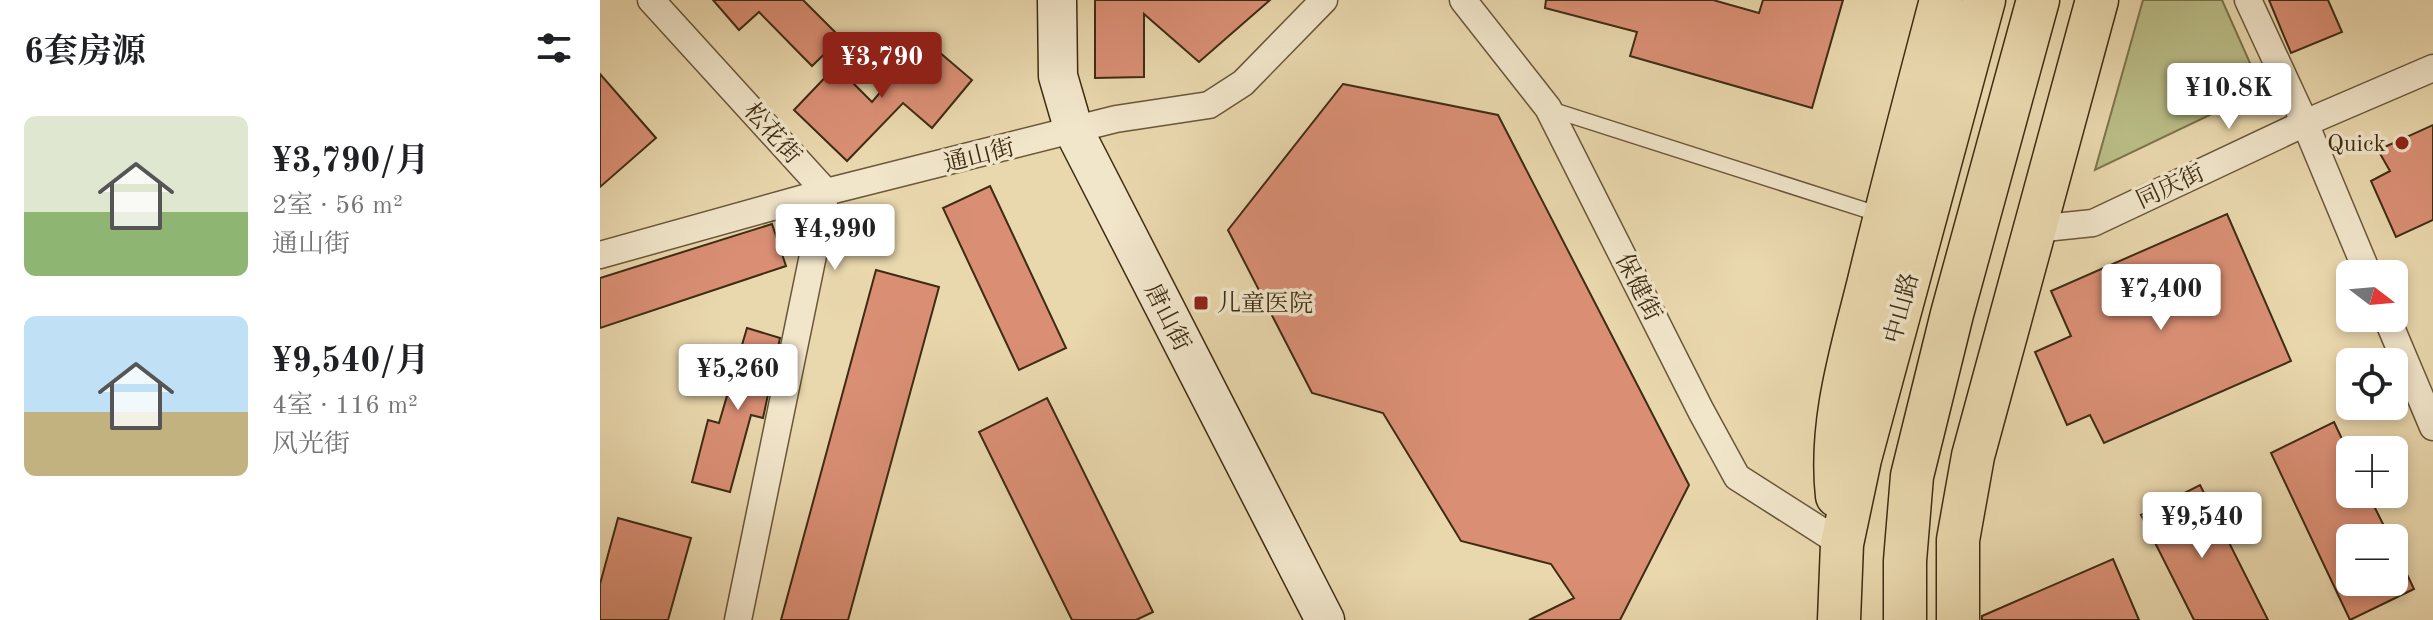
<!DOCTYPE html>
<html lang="zh">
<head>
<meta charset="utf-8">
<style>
  :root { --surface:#fff; --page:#f6f6f6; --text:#202124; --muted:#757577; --accent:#8f2418 }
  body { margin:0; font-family:"Old Standard TT","Noto Serif SC",serif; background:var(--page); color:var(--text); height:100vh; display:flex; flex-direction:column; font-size:30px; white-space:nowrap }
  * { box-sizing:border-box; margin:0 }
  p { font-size:26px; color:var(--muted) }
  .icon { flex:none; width:44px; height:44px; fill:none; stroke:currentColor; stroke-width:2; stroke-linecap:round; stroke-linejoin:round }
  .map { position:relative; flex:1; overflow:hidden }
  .details { display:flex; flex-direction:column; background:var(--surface); width:600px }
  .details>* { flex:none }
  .needle { width:52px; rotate:106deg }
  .tools { position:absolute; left:1736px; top:260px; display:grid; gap:16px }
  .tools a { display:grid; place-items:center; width:72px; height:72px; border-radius:12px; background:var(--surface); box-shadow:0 4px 12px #0003; font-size:40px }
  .price { position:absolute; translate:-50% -68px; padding:0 18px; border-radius:8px; background:#fff; color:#222; font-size:26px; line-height:52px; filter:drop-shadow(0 2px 4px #0008) }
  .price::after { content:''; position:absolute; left:50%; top:48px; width:24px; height:18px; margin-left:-12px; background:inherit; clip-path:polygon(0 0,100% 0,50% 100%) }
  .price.current { background:var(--accent); color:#fff }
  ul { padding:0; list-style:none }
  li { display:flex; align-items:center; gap:24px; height:200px; padding:0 24px }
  li span { display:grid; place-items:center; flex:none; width:224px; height:160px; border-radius:12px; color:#555 }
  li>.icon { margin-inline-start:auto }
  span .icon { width:96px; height:96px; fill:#fffc; stroke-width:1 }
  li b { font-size:34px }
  h2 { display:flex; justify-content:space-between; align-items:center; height:96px; padding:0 24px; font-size:34px }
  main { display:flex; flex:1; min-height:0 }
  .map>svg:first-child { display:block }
  .green { fill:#babd87; stroke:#7c744c; stroke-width:2 }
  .building { fill:#da8f75; stroke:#3e2c12; stroke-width:2 }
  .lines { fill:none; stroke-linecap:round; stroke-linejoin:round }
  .service-casing { stroke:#695739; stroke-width:17 }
  .minor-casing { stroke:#695739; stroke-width:29 }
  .secondary-casing { stroke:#3e2c12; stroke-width:41 }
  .primary-casing { stroke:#3e2c12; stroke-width:45 }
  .service { stroke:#f1e5ca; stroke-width:14 }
  .minor { stroke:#f1e5ca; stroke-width:26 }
  .secondary { stroke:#f1e5ca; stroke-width:38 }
  .primary { stroke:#e9d7ad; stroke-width:42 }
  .poi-dot { fill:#8f2418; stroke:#f1e5ca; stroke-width:3 }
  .labels { text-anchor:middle; stroke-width:7; stroke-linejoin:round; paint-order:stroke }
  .street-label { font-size:24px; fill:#3e2c12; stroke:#f1e5ca }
  .poi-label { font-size:24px; fill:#3e2c12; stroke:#f1e5ca; text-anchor:end }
</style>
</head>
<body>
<main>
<section class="details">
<h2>6套房源<svg class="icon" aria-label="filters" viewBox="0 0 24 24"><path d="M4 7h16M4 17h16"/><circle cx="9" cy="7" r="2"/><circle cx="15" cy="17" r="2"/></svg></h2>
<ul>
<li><span style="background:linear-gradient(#dfe7d0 60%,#8fb573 0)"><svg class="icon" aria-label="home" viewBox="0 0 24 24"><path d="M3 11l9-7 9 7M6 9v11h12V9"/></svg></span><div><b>¥3,790/月</b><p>2室 · 56 m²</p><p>通山街</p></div></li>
<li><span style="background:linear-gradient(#bfe0f5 60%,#c2b280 0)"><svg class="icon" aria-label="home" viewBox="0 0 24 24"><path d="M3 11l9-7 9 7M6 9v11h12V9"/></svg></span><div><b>¥9,540/月</b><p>4室 · 116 m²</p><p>风光街</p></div></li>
</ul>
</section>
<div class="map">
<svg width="1833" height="620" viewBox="0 0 1833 620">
  <rect width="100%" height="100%" fill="#e9d7ad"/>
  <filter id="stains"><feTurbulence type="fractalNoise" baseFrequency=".0025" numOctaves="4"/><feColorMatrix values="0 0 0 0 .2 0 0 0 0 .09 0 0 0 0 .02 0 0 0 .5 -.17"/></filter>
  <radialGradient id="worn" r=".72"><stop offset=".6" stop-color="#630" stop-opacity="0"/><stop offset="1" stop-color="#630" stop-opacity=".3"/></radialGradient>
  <!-- green -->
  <path class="green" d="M1543,0H1622L1662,90L1495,170Z"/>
  <!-- building -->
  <path class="building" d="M113,0H203L241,38L212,66L159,12L139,30Z
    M495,0H670L599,62L544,14V77L495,78Z
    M946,0H1113L1159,13L1163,0H1243L1212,108L1030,56L1037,32L945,8Z
    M1669,0H1728L1742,32L1691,53Z
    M325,40L372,80L332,128L303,103L247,161L194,110L236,66L272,102Z
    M0,74L56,138L0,187Z
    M743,84L898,115L1089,485L1020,620H929L974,598L951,564L861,541L783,413L712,393L628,230Z
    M1833,125V220L1796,237L1771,181L1790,171L1778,150Z
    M390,186L466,348L419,370L343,208Z
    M1627,214L1691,361L1504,443L1490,415L1467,425L1435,352L1471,336L1451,291Z
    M172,224L186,266L0,328V278Z
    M276,270L339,287L248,620H181Z
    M147,328L180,338L163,418L151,415L130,492L92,482L108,420L119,423Z
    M447,398L553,612L536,620H472L379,432Z
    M1734,422L1750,456V494H1768L1790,538H1750V582H1794V547L1814,589L1750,620L1671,453Z
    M1600,485L1668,620H1594L1541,515Z
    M18,518L91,538L68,620H0V584Z
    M1513,559L1539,620H1382V616Z"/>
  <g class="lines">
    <defs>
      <path id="service" d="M950,109L1281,215"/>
      <path id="minor" d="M51,0L226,192L138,620
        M863,0L948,108L1101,411L1137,477L1242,544
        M1648,0L1705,123L1768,274
        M1435,229L1493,223L1705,123L1833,68
        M0,255L226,192L516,119L609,105L643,83L724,0
        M1787,318L1833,427"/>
      <path id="secondary" d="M457,0L458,76L474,131L725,620"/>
      <path id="primary" d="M1237,496C1229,424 1251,353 1268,285C1291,189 1316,95 1341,0
        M1239,620L1242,544L1260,459L1384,0
        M1305,620V561L1312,476L1352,314L1438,0
        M1358,620V540L1373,456L1497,0"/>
    </defs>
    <!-- service casing -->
    <use href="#service" class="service-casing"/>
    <!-- minor casing -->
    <use href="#minor" class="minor-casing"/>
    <!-- secondary casing -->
    <use href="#secondary" class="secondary-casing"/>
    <!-- primary casing -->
    <use href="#primary" class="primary-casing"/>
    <!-- service -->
    <use href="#service" class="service"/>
    <!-- minor -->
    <use href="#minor" class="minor"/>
    <!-- secondary -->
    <use href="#secondary" class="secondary"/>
    <!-- primary -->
    <use href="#primary" class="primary"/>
  </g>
  <!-- markers -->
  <g class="poi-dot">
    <circle cx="1802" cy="143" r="8"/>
    <rect x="593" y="295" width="16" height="16" rx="4"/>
  </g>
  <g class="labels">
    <!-- street labels -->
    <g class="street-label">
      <text transform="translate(173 133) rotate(48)" y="8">松花街</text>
      <text transform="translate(379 155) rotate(-14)" y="8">通山街</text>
      <text transform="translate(1570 186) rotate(-25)" y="8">同庆街</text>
      <text transform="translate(1039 287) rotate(63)" y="8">保健街</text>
      <text transform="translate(1301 308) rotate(-75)" y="8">中山路</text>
      <text transform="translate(568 317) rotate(63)" y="8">唐山街</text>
    </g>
    <!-- poi labels -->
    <g class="poi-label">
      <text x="1786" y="151">Quick</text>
      <text x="617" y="311" text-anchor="start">儿童医院</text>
    </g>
  </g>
  <rect width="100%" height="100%" filter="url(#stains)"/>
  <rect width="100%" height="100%" fill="url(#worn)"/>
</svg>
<div class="tools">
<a><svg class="needle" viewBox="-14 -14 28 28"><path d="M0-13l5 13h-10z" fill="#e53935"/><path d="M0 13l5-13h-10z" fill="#757577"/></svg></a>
<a><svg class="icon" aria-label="locate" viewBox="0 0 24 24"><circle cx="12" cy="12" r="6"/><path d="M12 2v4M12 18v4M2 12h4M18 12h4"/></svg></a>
<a>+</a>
<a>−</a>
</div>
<b class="price current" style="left:282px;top:100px">¥3,790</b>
<b class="price" style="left:1629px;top:131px">¥10.8K</b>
<b class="price" style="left:235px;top:272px">¥4,990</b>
<b class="price" style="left:1561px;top:332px">¥7,400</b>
<b class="price" style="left:138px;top:412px">¥5,260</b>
<b class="price" style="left:1602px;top:560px">¥9,540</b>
</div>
</main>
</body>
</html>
